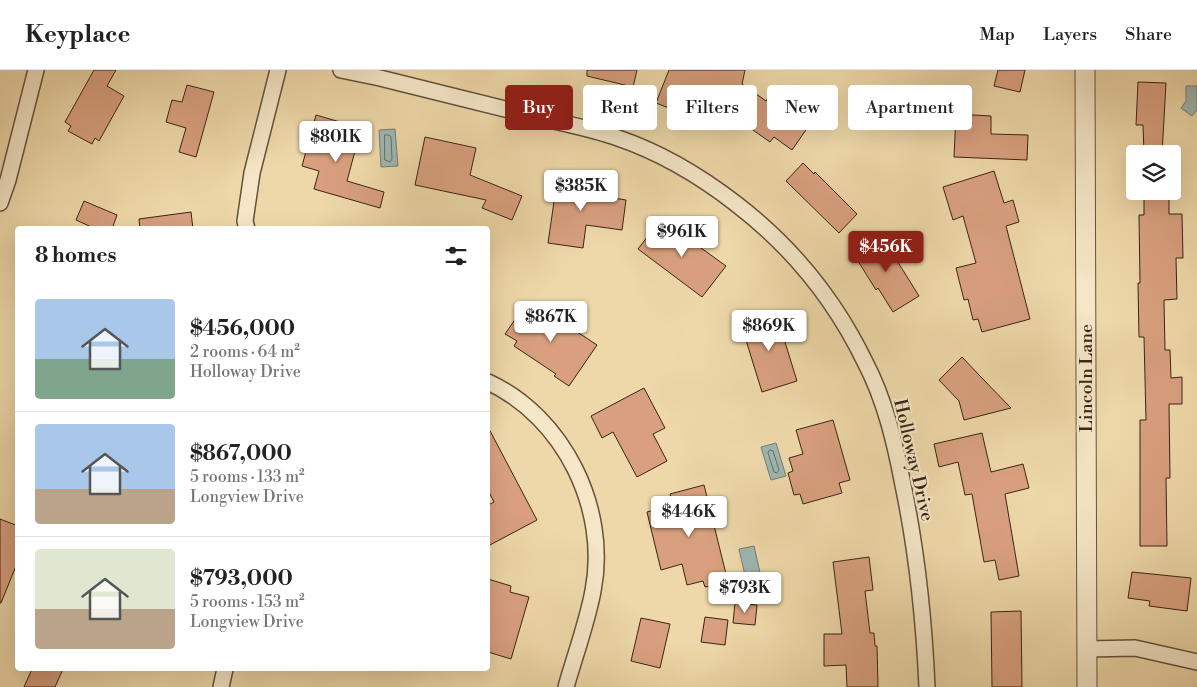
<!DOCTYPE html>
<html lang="en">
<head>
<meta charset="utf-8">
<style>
  :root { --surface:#fff; --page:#f2f2f2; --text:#222; --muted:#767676; --line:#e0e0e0; --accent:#8f2418 }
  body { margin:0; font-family:"Libre Bodoni",serif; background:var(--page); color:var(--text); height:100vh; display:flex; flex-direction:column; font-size:19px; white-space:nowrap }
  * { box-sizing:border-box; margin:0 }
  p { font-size:16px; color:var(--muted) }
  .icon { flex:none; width:28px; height:28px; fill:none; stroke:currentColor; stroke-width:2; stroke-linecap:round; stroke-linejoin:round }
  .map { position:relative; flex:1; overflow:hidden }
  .panel { position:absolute; left:15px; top:156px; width:475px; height:445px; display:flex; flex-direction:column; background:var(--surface); border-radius:5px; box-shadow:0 5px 20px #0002 }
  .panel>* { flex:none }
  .hud { position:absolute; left:505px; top:15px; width:475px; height:45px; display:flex; gap:10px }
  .fabs { position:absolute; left:1126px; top:75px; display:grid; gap:10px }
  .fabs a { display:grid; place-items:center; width:55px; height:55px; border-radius:5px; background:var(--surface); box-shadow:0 5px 20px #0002; font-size:25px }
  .price { position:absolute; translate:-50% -42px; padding:0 11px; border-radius:5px; background:#fff; color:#222; font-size:16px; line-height:32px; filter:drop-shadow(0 1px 2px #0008) }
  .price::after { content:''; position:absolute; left:50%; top:30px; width:15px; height:11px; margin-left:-8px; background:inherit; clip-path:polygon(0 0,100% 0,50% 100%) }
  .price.current { background:var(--accent); color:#fff }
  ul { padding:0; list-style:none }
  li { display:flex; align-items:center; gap:15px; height:125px; padding:0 20px }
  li+li { border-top:1px solid var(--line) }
  li span { display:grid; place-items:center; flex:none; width:140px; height:100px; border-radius:5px; color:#555 }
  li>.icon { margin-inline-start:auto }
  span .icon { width:60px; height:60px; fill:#fffc; stroke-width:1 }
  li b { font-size:21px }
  h2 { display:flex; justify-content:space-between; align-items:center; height:60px; padding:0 20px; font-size:21px }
  .chip { padding:0 18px; border-radius:5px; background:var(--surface); box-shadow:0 5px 20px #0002; font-size:18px; line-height:45px }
  .chip.current { background:var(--accent); color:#fff }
  header { display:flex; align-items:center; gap:30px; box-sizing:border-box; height:70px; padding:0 25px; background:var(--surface); border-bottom:1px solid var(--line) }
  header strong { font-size:24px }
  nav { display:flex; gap:28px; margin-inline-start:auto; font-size:18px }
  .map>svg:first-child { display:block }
  .water { fill:#9eb7b4; stroke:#767d74 }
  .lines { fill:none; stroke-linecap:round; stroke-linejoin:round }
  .shore { stroke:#6c6e64; stroke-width:1 }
  .building { fill:#d9a07f; stroke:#392515 }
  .minor-casing { stroke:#66523a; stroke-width:18 }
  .tertiary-casing { stroke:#66523a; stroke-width:21 }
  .minor { stroke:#f4e6c7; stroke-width:15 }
  .tertiary { stroke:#f4e6c7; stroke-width:19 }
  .labels { text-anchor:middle; stroke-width:4.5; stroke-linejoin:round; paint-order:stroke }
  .street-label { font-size:18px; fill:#392515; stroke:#f4e6c7 }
</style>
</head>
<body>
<header>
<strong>Keyplace</strong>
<nav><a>Map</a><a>Layers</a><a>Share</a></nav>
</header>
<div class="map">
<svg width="1197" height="617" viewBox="0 0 1197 617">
  <rect width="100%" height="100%" fill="#eed8a9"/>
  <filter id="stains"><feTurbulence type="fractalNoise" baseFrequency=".004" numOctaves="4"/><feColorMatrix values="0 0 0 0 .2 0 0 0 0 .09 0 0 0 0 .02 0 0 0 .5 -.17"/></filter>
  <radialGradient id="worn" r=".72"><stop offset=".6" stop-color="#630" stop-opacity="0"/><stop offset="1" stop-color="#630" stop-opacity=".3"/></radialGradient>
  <!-- water -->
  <path class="water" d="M1186,16H1197V40L1192,46L1181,38L1186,31Z
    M395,59L398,96L381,97L379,60Z
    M776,373L786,406L771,410L761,377Z
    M754,476L761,507L746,510L739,479Z"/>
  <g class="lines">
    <!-- shore -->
    <path class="shore" d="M385,65H389L391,67L392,89L390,92L385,90Z
      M770,380L773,381L779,400L777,403L774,402L768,383Z"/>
  </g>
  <!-- building -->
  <path class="building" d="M94,0H116L107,16L124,26L99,71L95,68L92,74L68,61L71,56L65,52Z
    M587,0H637L633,17L587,6Z
    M669,0H745L742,14L766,31L770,25L787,37L785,40L808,57L792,80L774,67L770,72L716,34L712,41L679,28L674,40L656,33Z
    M998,0H1025L1020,22L994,16Z
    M1138,12L1166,13L1162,84H1144L1143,55H1136Z
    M187,15L214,22L196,87L179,82L186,58L166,52L172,30L182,32Z
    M956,44L991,46V64L1028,65L1027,90L954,87Z
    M316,45L347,54L340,77L355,81L347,111L384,122L380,138L314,119L319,101L302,96Z
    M425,67L476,78L470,105L522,126L512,150L482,138L486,130L415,115Z
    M803,93L814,104L815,102L857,144L839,163L786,111Z
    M994,101L1004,133L1013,130L1019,152L1006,156L1030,249L982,262L978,249L973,250L968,229L964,230L956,198L976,193L963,146L953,150L943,117Z
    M558,104L590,109L588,124L626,130L622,160L586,155L583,178L548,173Z
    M1144,121H1169V144H1182L1183,188H1176L1177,229L1164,230L1165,280H1170L1171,308L1182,307V334H1169L1170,408H1166L1167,476H1140V350H1146L1144,267H1139L1138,213H1140L1139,145H1144Z
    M84,131L117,145L112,159H96L76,150Z
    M191,142L193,159H140L139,149Z
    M661,149L726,196L702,227L638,179Z
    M881,165L919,226L893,242L878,218L876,220L853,183Z
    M525,235L540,246L544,240L597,275L569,316L554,306L556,304L514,276L517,271L505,264Z
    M776,243L797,311L762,322L741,254Z
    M962,287L980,306L1011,338L964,350L959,331L939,310Z
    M644,318L665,358L653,364L667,391L637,407L613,362L602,368L591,346Z
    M833,350L850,410L839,413L842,423L803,434L800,424L794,425L788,403L793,401L789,388L803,384L796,360Z
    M488,357L537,450L488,476V435L494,432L488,420Z
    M982,363L991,402L1023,394L1029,418L1005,424L1019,506L999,510L995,490L984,492L972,424L965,425L958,392L939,397L934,374Z
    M704,415L728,512L705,517L703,511L687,515L682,494L661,500L647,442L673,435L670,424Z
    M0,449L18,456V491L1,533H0Z
    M869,487L873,520L865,521L870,563H874L875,576H877L878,617H847L846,595L824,596V564H842L833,492Z
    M1132,502L1191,508L1187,541L1149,536L1150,531L1128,528Z
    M488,509L511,516L510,522L529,527L511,589L488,582Z
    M735,533L757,535L755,555L733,553Z
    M1021,541L1022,617H992L991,542Z
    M705,547L728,550L725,575L701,572Z
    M641,548L670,554L660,598L631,591Z
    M32,599H63L55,617H24Z"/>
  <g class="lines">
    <defs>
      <path id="minor" d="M341,0L380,8C431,21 482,33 533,46C561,53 590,58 618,68C659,82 700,106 735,133C790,175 835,230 865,292C885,330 895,373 903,415C917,482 924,549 927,617
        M0,133L8,110L36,0
        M247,159L245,151L252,103L278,0
        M488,312C564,347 609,439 593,521C587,553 575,585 566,617
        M1087,579L1135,578L1197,592
        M221,617L225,599"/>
      <path id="tertiary" d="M1085,0L1087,617"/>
    </defs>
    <!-- minor casing -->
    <use href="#minor" class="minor-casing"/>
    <!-- tertiary casing -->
    <use href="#tertiary" class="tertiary-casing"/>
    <!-- minor -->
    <use href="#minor" class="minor"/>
    <!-- tertiary -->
    <use href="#tertiary" class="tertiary"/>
  </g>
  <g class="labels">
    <!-- street labels -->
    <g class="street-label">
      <text transform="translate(1086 308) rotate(-90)" y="6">Lincoln Lane</text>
      <text transform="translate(914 390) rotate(77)" y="6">Holloway Drive</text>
    </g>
  </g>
  <rect width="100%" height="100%" filter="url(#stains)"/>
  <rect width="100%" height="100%" fill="url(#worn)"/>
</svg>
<div class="fabs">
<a><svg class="icon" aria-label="layers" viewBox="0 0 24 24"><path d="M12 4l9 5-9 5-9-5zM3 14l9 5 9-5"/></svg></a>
</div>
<b class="price" style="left:336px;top:93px">$801K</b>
<b class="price" style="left:581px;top:142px">$385K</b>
<b class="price" style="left:682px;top:188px">$961K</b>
<b class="price current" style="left:886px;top:203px">$456K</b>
<b class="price" style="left:551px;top:273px">$867K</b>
<b class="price" style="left:769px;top:282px">$869K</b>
<b class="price" style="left:689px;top:468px">$446K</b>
<b class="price" style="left:745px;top:544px">$793K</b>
<div class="hud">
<a class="chip current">Buy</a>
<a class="chip">Rent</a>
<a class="chip">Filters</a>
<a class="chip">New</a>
<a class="chip">Apartment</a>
</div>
<section class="panel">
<h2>8 homes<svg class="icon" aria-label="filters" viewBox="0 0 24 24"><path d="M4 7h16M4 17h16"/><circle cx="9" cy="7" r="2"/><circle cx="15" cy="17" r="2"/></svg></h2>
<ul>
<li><span style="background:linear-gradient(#a9c7e8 60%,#7fa58c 0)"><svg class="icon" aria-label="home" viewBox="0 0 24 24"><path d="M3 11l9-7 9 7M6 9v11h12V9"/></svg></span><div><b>$456,000</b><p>2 rooms · 64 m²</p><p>Holloway Drive</p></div></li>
<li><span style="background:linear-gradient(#a9c7e8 65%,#b9a48a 0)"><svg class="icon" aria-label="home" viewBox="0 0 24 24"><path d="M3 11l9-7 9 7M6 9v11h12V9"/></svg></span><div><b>$867,000</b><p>5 rooms · 133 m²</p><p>Longview Drive</p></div></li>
<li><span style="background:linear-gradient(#dfe7d0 60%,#b9a48a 0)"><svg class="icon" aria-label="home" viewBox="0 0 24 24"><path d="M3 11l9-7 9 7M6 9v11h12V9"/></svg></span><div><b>$793,000</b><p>5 rooms · 153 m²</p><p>Longview Drive</p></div></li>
</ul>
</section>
</div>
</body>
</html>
